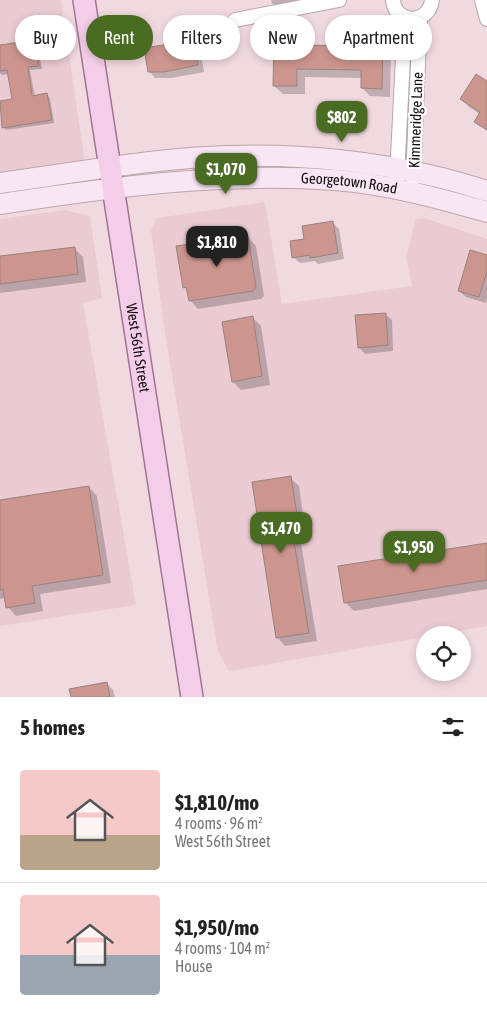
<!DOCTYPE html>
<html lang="en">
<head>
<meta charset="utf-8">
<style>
  :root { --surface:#fff; --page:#f2f2f2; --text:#222; --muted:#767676; --line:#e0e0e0; --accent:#4a6b22 }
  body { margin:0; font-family:"Asap Condensed",sans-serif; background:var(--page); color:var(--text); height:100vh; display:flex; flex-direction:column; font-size:19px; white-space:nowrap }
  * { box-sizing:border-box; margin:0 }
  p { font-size:16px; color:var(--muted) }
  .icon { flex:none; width:28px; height:28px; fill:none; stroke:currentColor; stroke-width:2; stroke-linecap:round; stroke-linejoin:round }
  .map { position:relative; height:697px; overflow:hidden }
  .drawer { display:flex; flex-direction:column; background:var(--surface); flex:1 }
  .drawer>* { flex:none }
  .top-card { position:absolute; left:15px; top:15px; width:458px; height:45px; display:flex; gap:10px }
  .controls { position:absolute; left:416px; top:626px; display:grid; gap:10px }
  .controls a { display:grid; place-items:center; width:55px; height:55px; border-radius:50%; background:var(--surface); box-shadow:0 2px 8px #0003; font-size:25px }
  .price { position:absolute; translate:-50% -42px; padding:0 11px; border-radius:10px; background:var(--accent); color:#fff; font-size:16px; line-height:32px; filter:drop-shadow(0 1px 2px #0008) }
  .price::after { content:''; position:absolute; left:50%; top:30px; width:15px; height:11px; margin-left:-8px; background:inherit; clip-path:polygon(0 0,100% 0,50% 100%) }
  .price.current { background:#222; color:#fff }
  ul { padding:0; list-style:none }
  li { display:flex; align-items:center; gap:15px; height:125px; padding:0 20px }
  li+li { border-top:1px solid var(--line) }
  li span { display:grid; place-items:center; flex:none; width:140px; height:100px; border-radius:5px; color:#555 }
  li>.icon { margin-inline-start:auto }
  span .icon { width:60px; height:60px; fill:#fffc; stroke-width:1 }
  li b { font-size:21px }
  h2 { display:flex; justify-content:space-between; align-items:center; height:60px; padding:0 20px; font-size:21px }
  .chip { padding:0 18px; border-radius:22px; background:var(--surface); box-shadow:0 2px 8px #0003; font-size:18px; line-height:45px }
  .chip.current { background:var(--accent); color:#fff }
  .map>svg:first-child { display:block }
  .built { fill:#eacbd2 }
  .shadow { fill:#0003 }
  .building { fill:#cc958d; stroke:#988380 }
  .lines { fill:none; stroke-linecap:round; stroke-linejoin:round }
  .minor-casing { stroke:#bba6aa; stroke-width:16 }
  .secondary-casing { stroke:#bba6aa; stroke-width:22 }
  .primary-casing { stroke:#a07493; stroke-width:24 }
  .minor { stroke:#fff; stroke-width:14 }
  .secondary { stroke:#f9e6f4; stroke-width:20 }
  .primary { stroke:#f4cde9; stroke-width:21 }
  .labels { text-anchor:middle; stroke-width:4.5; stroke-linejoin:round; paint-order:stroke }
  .street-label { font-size:15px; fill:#140d0f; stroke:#fff }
</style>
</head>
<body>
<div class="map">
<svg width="487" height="697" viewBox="0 0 487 697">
  <rect width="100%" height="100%" fill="#f1dadf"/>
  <!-- built -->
  <path class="built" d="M0,0H61L85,163L0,177Z
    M265,202L282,304L412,286L406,257L416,219L424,218L487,239V626L436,635H425V637L229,671L218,652L164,326L151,230L157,218Z
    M65,210L90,216L102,298L83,303L136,605L0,626V219Z"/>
  <!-- shadow -->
  <path class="shadow" d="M271,0H316L280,12L272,3Z
    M298,39L304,46L362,47L383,43L391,52L390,97L370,96L362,88V78L305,77V94H283L274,86Z
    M32,42L39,52L42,69L30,70L35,97L47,95L50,98L54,123L6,130L3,127L0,102L13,100L9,74L2,75L0,73V46Z
    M193,42L200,48L204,72L171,78H155L149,71Z
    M487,82V131L476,121L480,114L470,108L461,99Z
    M333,223L339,229L344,259L318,264L315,261L300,263L293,257L306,240Z
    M248,237L256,246L264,296L261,299L198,309L190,300L188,291L184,287Z
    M74,248L83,257L86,282L0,293V258Z
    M487,256V298L486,303L466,297L459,291Z
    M385,314L392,320L393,351L365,354L359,347Z
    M253,318L261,326L270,385L241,390L233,382Z
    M290,478L299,486L306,536L300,537L317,641L285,646L277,637Z
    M89,487L97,496L111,583L40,594L43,611L16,616L8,607L6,598L0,599V501Z
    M487,544V589L354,611L345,602Z
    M107,684L113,690L115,697H72Z"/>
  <!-- building -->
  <path class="building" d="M274,37L298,38V45L361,46V41L383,42L382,89L361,88V70L297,69V86H273Z
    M33,40L34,48L36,47L39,66L28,67L32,96L47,93L52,120L2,128L0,101L12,99L7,70L0,71V45Z
    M194,40L198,65L164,72H148L144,48Z
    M476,74L487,81V130L474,122L480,112L460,99Z
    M333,221L338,253L310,258V255L292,258L290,241L304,239L302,226Z
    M248,236L256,287L253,291L189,301L186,287L183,288L176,246Z
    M75,247L78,274L0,284V256Z
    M470,250L487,255V271L479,297L458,291Z
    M386,313L388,345L358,348L355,315Z
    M253,316L262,376L232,382L222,322Z
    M291,476L299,528L292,529L309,633L276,638L252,482Z
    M89,486L103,575L32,586L35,603L6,608L3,589L0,590V500Z
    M487,543V580L344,603L338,566Z
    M107,682L110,697H71L69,689Z"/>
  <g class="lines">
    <defs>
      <path id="minor" d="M393,0C395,25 429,25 432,0
        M482,0L487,19
        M235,20L339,0
        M397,177L405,18
        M413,179L420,18"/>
      <g id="secondary">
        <path d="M0,183C76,173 152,158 229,156C296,154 363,160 429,175C448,179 467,185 487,191"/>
        <path id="s1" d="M0,204C113,187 220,172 335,180C387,184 438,198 487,212"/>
      </g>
      <g id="primary">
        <path id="s2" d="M84,0L192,697"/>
      </g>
    </defs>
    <!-- minor casing -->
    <use href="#minor" class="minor-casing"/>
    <!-- secondary casing -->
    <use href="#secondary" class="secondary-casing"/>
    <!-- primary casing -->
    <use href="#primary" class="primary-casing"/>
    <!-- minor -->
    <use href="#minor" class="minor"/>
    <!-- secondary -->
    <use href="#secondary" class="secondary"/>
    <!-- primary -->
    <use href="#primary" class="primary"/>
  </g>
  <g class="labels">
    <!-- street labels -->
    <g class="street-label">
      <text transform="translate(416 120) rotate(-88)" y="5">Kimmeridge Lane</text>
      <text dy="5" stroke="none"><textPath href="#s1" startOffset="351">Georgetown Road</textPath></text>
      <text dy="5" stroke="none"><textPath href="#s2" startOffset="352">West 56th Street</textPath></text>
    </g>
  </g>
</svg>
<div class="controls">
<a><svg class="icon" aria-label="locate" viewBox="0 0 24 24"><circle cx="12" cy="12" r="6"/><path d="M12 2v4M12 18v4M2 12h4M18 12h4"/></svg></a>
</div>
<b class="price" style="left:342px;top:143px">$802</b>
<b class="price" style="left:226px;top:195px">$1,070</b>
<b class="price current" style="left:217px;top:268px">$1,810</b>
<b class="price" style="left:281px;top:554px">$1,470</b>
<b class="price" style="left:414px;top:573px">$1,950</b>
<div class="top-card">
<a class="chip">Buy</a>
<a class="chip current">Rent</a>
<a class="chip">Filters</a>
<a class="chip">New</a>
<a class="chip">Apartment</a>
</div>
</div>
<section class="drawer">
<h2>5 homes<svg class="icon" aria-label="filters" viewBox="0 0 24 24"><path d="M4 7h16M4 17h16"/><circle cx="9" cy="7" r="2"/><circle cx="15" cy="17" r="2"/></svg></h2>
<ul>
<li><span style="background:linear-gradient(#f6c9c9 65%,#b9a48a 0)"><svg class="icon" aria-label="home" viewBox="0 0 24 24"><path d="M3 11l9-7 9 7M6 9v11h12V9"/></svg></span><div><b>$1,810/mo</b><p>4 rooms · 96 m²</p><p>West 56th Street</p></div></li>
<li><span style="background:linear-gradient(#f6c9c9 60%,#9aa5b1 0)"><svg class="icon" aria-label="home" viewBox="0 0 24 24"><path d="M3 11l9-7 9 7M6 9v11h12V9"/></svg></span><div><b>$1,950/mo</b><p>4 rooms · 104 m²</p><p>House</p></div></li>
</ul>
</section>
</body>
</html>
